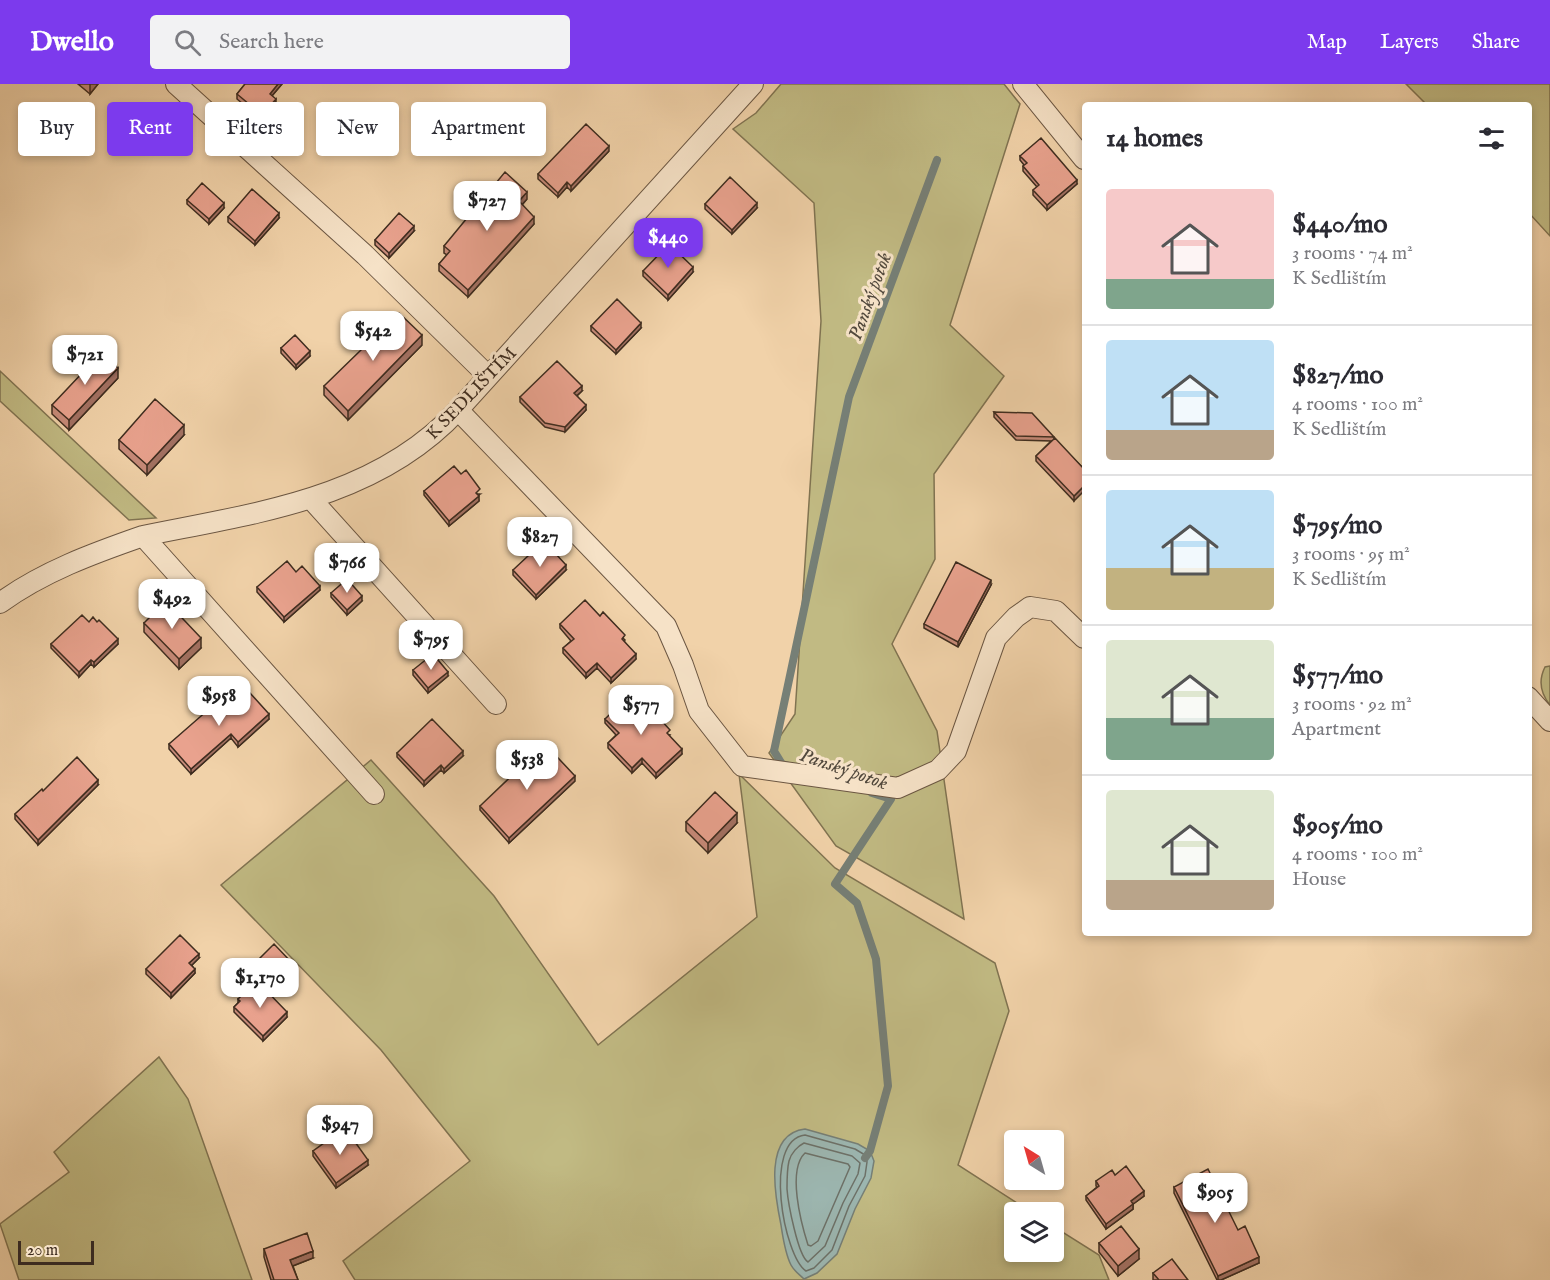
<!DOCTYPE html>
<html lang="en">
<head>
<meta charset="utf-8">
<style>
  :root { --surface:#fff; --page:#f2f2f3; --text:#2b2b33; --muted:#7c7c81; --line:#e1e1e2; --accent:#7c3aed }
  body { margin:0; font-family:"IM FELL English",serif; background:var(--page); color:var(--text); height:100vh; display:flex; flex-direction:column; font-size:22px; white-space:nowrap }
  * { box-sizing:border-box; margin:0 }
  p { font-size:20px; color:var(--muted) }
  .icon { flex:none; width:33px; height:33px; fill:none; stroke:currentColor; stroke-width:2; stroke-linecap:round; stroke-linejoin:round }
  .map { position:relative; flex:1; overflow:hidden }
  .side { position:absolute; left:1082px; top:18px; width:450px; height:834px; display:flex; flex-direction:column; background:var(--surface); border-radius:6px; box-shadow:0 3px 9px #0003 }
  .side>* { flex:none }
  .guide { position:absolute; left:18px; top:18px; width:570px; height:54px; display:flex; gap:12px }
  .needle { width:39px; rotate:323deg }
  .controls { position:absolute; left:1004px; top:1046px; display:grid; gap:12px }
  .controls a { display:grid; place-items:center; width:60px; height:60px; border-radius:6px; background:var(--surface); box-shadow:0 3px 9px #0003; font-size:30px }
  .scale { position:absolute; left:18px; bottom:15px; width:76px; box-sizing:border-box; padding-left:6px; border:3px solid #3e2c1f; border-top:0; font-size:16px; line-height:21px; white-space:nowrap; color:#3e2c1f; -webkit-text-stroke:4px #f6e2c7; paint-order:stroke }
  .price { position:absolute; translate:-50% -51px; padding:0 14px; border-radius:12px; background:#fff; color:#222; font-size:20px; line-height:39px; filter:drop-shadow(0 2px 3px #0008) }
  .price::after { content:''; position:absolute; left:50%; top:36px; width:18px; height:14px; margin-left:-9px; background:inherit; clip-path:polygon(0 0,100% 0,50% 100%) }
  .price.current { background:var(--accent); color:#fff }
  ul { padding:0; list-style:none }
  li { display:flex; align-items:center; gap:18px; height:150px; padding:0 24px }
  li+li { border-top:2px solid var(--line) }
  li span { display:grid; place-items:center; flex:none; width:168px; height:120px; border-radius:6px; color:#555 }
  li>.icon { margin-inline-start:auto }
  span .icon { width:72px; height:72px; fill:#fffc; stroke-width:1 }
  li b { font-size:26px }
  h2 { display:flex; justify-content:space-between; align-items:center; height:72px; padding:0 24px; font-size:26px }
  .chip { padding:0 21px; border-radius:6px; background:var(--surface); box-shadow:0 3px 9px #0003; font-size:21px; line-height:54px }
  .chip.current { background:var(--accent); color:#fff }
  header { display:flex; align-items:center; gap:36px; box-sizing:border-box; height:84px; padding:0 30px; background:var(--accent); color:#fff }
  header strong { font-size:28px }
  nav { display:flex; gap:33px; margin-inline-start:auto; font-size:21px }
  .search { width:420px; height:54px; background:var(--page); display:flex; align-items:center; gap:15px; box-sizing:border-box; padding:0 21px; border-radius:6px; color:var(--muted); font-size:22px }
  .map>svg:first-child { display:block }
  .green { fill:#c1ba83; stroke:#807351; stroke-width:1.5 }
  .water { fill:#9cb6b0; stroke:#767f76; stroke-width:1.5 }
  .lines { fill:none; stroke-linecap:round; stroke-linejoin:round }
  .shore { stroke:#6d7168; stroke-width:1.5 }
  .stream { stroke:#767f76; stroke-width:8 }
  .street-casing { stroke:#6b5642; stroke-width:22 }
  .street { stroke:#f6e2c7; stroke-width:20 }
  .wall { fill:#c88b7a; stroke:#3e2c1f; stroke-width:1.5 }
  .shaded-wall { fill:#a37163; stroke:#3e2c1f; stroke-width:1.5 }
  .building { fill:#e9a28e; stroke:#3e2c1f; stroke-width:1.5 }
  .labels { text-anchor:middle; stroke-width:6; stroke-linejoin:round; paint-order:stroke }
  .street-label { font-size:18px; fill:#3e2c1f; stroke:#f6e2c7 }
  .water-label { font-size:20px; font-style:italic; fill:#51483c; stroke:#f6e2c7 }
</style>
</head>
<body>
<header>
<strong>Dwello</strong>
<div class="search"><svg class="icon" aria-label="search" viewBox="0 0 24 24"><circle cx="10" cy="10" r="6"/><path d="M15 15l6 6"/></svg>Search here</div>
<nav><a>Map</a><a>Layers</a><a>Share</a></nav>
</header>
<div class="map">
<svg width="1550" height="1196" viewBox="0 0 1550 1196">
  <rect width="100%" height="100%" fill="#f1d2a9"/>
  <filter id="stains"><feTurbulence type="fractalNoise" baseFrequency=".00333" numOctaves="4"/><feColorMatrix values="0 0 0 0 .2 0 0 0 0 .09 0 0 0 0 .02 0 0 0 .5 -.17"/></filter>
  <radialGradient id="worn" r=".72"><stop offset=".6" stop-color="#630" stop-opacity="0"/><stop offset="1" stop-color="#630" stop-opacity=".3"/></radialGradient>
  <!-- green -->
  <path class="green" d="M781,0H1004L1020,20L950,241L1004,292L934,390L935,475L892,560L937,647L964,835L836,762L769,669L795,630L821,237L814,119L733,45L756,29Z
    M1406,0H1550V152L1529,129L1528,21H1427Z
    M0,287L156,434L129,436L0,317Z
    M1550,582V621C1541,610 1538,597 1545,583Z
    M371,676L494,812L598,961L757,833L739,690L835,784L995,879L1009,927L958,1081L1031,1128H1014V1167H1053V1142L1099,1171L1109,1196H355L343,1177L470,1077L381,966L221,801Z
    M159,973L188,1015L252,1196H19L0,1140L69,1088L54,1068Z"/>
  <!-- water -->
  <path class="water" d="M805,1045L858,1060L870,1067L874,1077L871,1094L855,1125L837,1170L817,1189L804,1195C800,1191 794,1187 791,1181C785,1169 783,1154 781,1141C775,1112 763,1050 805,1045Z"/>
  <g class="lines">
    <!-- shore -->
    <path class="shore" d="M805,1051L855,1065L865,1071L867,1078L865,1092L849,1122L832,1166L814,1184L806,1187C784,1173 762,1056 805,1051Z
      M804,1059L852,1072L860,1079L858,1090L843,1119L825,1162L808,1178C798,1172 788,1119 787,1105C787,1097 787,1085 789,1077C791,1069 798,1062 804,1059Z
      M805,1069L848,1080L850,1083L818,1157L811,1162L808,1161C801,1139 787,1086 805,1069Z"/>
    <!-- stream -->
    <path class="stream" d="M789,682L782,680L774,667L849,313L937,76
      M865,1074L870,1067L888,1002L876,875L857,819L835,800L891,715L872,709"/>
    <defs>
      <path id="street" d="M176,0L365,171L488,292
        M1023,0L1084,75
        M458,326L666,542L683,581L699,627L742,682L898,704L938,686L956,667L996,554L1016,533L1030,523L1056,527L1084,554
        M312,416L496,620
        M143,452L374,710
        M0,519C42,488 94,469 143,452C255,429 376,415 458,326L753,0
        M1528,613L1550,637"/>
    </defs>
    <!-- street casing -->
    <use href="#street" class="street-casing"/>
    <!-- street -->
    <use href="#street" class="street"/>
  </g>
  <!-- wall -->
  <path class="wall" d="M78,0H98L90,10Z
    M245,0H282L272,12L276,19L262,36L237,15V10Z
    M486,46L521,48L504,66L486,50Z
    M609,67L571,107L567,103L558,113L538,95V90Z
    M1020,72L1077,100L1047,126L1033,111V106L1037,103L1023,87V82L1024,81L1020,76Z
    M527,115L522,121L534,140L468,213L439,187V180L447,171L444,169V162Z
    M187,116L224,124L209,140L187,120Z
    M705,120L757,124L732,150L705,125Z
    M228,133L279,134L255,161L228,138Z
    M414,147L389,174L375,161V156Z
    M643,187L693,188L668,216L643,192Z
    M591,242L641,244L616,270L591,247Z
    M422,261L348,336L324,311V302Z
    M281,264L310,272L296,285L281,269Z
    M118,294L69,346L52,330V321Z
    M582,307L577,312L586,326L565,348L545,343L520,318V313Z
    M994,328L1054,353V355L1084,385L1074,417L1036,377V372L1051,357L1016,356L994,333Z
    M184,351L147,391L119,365V356Z
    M424,407L480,410L478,411L479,417L449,442L424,411Z
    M513,486H566L536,515L513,491Z
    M296,488L320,506L284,538L257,508V503Z
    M991,501L958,563L924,544V540Z
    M331,509L362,517L347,531L331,513Z
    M600,532L625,556L624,557L636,575L611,599L597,584L586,594L563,569V564L571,557L560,544V540Z
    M89,538L118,560L94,583L91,580L79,593L51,564V560Z
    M144,539L201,564L179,585L144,548Z
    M413,586L448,592L428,609L413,591Z
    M241,616L269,635L238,663L231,654L191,690L169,665V660Z
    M605,635L670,651L669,652L682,670L656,694L642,679L632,689L608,664V659L616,651L605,639Z
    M397,669L463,672L444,689L441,686L424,702L397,673Z
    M575,697L509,759L480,726V722Z
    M98,701L38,761L15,735V730L43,707Z
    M686,738L737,739L708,769L686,747Z
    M199,874L192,881L195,889L171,914L146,890V885Z
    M259,875L293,885L278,899L259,880Z
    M238,915L287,933L263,957L234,928V923L238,919Z
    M313,1067L368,1081L336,1104L313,1072Z
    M1115,1091L1144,1112L1133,1120V1125L1106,1145L1086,1116V1112L1097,1103L1096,1102V1097Z
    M1174,1103L1238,1146L1259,1179L1221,1196H1217L1174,1109Z
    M1099,1159L1139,1175L1118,1192L1099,1168Z
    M264,1165L313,1174L293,1182L298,1196H271L264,1173Z
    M1153,1189L1188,1196H1153Z"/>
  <!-- shaded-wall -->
  <path class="shaded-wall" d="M90,0H98L90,10Z
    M278,0H282L270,14V10Z
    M276,15V19L262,36V31Z
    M521,43V48L504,66V61Z
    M609,62V67L571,107V102Z
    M1077,96V100L1047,126V121Z
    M567,98V103L558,113V109Z
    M527,108V115L519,124V117Z
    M224,119V124L209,140V135Z
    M757,119V124L732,150V146Z
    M279,129V134L255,161V157Z
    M534,133V140L468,213V206Z
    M414,142V147L389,174V169Z
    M693,183V188L668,216V211Z
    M641,239V244L616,270V266Z
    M422,251V261L348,336V327Z
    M310,267V272L296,285V281Z
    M118,284V294L69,346V336Z
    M582,302V307L574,314V309Z
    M586,321V326L565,348V343Z
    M184,341V351L147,391V381Z
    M1084,402V407L1074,417V412Z
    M479,412V417L449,442V437Z
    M566,481V486L536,515V511Z
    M991,496V501L958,563V558Z
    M320,502V506L284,538V533Z
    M362,512V517L347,531V526Z
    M201,554V564L179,585V575Z
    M118,555V560L94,583V578Z
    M636,570V575L611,599V594Z
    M91,576V580L79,593V588Z
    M597,579V584L586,594V589Z
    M448,588V592L428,609V604Z
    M269,630V635L238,663V658Z
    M231,650V654L191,690V685Z
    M682,665V670L656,694V689Z
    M463,667V672L444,689V685Z
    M642,674V679L632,689V684Z
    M441,681V686L424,702V697Z
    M575,692V697L509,759V754Z
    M98,696V701L38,761V756Z
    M737,729V739L708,769V759Z
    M199,870V874L189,884V879Z
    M293,880V885L278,899V894Z
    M195,885V889L171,914V909Z
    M287,928V933L263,957V952Z
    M368,1076V1081L336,1104V1099Z
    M1144,1107V1112L1132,1121L1133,1120V1125L1106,1145V1140L1131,1117Z
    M1139,1165V1175L1118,1192V1182Z
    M313,1167V1174L290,1183V1176Z
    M1259,1173V1179L1221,1196H1218V1192Z"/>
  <!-- building -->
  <path class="building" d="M245,0H278L270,10L276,15L262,31L237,10Z
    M504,27L521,43L504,61L486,46Z
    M586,40L609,62L571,102L567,98L558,109L538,90Z
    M1041,54L1077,96L1047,121L1033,106L1039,101L1023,82L1027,79L1020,72Z
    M505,88L527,108L519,117L534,133L468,206L439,180L450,167L444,162Z
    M730,93L757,119L732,146L705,120Z
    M202,99L224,119L209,135L187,116Z
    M252,105L279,129L255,157L228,133Z
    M399,129L414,142L389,169L375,156Z
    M669,160L693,183L668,211L643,187Z
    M617,215L641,239L616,266L591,242Z
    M399,229L422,251L348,327L324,302Z
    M295,251L310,267L296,281L281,264Z
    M101,269L118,284L69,336L52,321Z
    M557,277L582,302L574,309L586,321L565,343L545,339L520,313Z
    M155,315L184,341L147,381L119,356Z
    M994,328L1032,329L1054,353L1016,352Z
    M1055,354L1084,385V402L1074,412L1036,372Z
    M454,382L461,390L466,386L480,405L476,409L479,412L449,437L424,407Z
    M544,457L566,481L536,511L513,486Z
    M287,477L296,488L302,482L320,502L284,533L257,503Z
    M956,478L991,496L958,558L924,540Z
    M347,495L362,512L347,526L331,509Z
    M585,516L600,532L603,528L625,551L622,555L636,570L611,594L597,579L586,589L563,564L574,555L560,540Z
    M166,517L201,554L179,575L144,539Z
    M82,531L89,538L93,533L97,538L99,536L118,555L94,578L91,576L79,588L51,560Z
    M433,570L448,588L428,604L413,586Z
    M232,605L241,616L250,609L269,630L238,658L231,650L191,685L169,660Z
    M630,611L645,626L649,623L670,646L667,649L682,665L656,689L642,674L632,684L608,659L619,649L605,635Z
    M432,635L463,667L444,685L441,681L424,697L397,669Z
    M545,660L575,692L509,754L480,722Z
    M77,673L98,696L38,756L15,730L42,705L43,707Z
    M715,708L737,729L708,759L686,738Z
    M180,851L199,870L189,879L195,885L171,909L146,885Z
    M274,860L293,880L278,894L259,875Z
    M257,897L287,928L263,952L234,923L240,917L238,915Z
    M345,1044L368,1076L336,1099L313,1067Z
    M1126,1082L1144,1107L1131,1117L1133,1120L1106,1140L1086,1112L1099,1102L1096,1097L1112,1086L1115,1091Z
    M1208,1085L1238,1146L1245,1142L1259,1173L1218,1192L1174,1103Z
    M1121,1142L1139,1165L1118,1182L1099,1159Z
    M307,1149L313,1167L290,1176L298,1196H274L264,1165Z
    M1172,1175L1188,1196H1159L1153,1189Z"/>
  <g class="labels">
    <!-- street labels -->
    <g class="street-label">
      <text transform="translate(471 309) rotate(-46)" y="6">K SEDLIŠTÍM</text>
    </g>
    <!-- water labels -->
    <g class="water-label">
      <text transform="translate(869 212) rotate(-70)" y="7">Panský potok</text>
      <text transform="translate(844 684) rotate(19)" y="7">Panský potok</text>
    </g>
  </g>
  <rect width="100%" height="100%" filter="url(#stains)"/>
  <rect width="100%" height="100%" fill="url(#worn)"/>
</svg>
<div class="controls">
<a><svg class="needle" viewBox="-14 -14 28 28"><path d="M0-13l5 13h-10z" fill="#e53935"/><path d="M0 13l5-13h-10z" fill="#7c7c81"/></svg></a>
<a><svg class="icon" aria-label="layers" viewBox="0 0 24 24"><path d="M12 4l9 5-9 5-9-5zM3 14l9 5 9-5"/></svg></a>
</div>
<div class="scale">20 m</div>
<b class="price" style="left:487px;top:148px">$727</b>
<b class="price current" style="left:668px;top:185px">$440</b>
<b class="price" style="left:373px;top:278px">$542</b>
<b class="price" style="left:85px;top:302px">$721</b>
<b class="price" style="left:540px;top:484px">$827</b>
<b class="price" style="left:347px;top:510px">$766</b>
<b class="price" style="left:172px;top:546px">$492</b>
<b class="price" style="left:431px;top:587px">$795</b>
<b class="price" style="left:219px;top:643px">$958</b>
<b class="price" style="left:641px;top:652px">$577</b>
<b class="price" style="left:527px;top:707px">$538</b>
<b class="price" style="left:260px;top:925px">$1,170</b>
<b class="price" style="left:340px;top:1072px">$947</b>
<b class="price" style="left:1215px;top:1140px">$905</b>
<div class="guide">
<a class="chip">Buy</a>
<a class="chip current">Rent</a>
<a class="chip">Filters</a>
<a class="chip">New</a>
<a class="chip">Apartment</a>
</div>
<section class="side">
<h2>14 homes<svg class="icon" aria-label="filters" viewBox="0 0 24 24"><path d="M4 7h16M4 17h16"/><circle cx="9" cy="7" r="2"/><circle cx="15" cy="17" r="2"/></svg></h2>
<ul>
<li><span style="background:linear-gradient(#f6c9c9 75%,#7fa58c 0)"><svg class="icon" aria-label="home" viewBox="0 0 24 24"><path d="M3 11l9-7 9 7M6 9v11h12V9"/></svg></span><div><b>$440/mo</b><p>3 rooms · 74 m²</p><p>K Sedlištím</p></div></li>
<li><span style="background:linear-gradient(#bfe0f5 75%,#b9a48a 0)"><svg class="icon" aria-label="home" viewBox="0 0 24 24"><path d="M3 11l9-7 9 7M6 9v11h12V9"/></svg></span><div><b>$827/mo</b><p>4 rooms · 100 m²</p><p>K Sedlištím</p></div></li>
<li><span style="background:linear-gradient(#bfe0f5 65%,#c2b280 0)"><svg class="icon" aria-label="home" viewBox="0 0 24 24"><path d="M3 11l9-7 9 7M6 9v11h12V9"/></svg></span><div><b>$795/mo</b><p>3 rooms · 95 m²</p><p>K Sedlištím</p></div></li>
<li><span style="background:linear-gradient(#dfe7d0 65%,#7fa58c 0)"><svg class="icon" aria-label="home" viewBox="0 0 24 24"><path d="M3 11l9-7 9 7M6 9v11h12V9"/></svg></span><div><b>$577/mo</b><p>3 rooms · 92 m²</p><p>Apartment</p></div></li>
<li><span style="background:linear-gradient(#dfe7d0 75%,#b9a48a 0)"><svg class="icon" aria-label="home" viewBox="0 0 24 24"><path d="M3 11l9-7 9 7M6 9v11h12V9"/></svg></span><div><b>$905/mo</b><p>4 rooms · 100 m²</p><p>House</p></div></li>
</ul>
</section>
</div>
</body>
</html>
